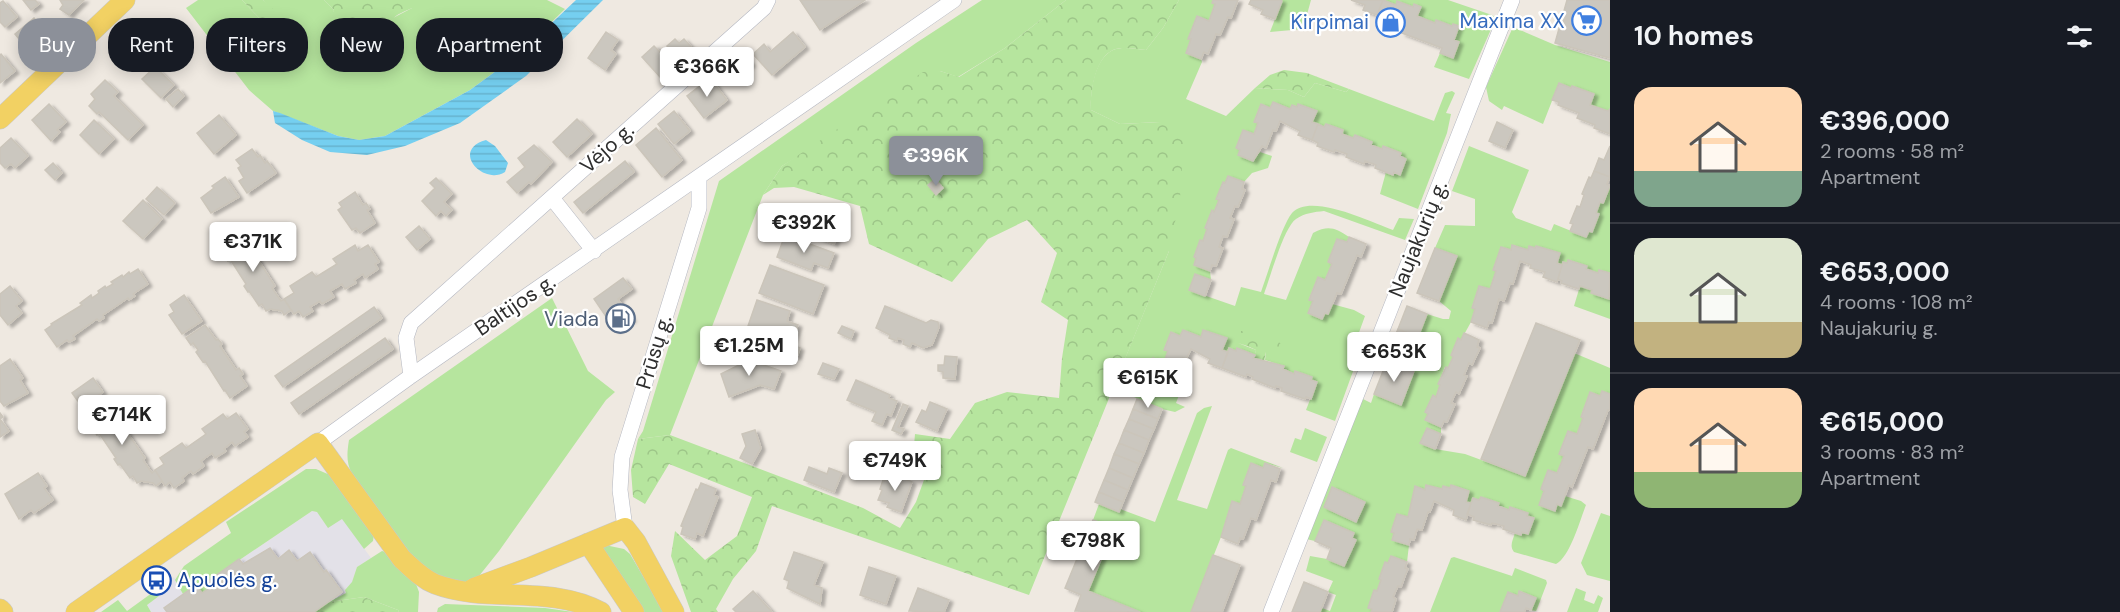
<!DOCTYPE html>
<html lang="en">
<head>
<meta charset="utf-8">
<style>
  :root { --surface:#171b24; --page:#20242c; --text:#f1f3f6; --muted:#9ea1a6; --line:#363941; --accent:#8c9099 }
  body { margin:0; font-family:"DM Sans",sans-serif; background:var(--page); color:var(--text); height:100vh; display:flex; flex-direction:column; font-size:22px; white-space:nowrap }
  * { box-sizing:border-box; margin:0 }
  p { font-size:20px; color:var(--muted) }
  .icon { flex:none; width:33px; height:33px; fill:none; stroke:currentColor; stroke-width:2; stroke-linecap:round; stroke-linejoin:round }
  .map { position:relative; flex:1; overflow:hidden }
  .details { display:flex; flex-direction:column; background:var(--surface); width:510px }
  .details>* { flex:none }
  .top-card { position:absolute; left:18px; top:18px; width:570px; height:54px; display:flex; gap:12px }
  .price { position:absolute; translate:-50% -51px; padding:0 14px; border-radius:6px; background:#fff; color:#222; font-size:20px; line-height:39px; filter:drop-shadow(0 2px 3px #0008) }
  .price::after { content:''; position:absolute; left:50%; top:36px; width:18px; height:14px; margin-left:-9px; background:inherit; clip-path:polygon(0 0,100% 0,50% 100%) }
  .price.on { background:var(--accent); color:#fff }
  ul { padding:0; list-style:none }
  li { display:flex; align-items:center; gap:18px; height:150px; padding:0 24px }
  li+li { border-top:2px solid var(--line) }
  li span { display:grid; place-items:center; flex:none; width:168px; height:120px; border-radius:18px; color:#555 }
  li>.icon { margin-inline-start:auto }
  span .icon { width:72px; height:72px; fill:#fffc; stroke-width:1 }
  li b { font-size:26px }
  h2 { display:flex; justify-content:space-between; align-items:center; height:72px; padding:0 24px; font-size:26px }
  .pill { padding:0 21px; border-radius:24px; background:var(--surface); box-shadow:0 3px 15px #0003; font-size:21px; line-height:54px }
  .pill.on { background:var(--accent); color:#fff }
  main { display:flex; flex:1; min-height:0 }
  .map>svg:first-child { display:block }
  .industrial { fill:#e3e1e8 }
  .green { fill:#b6e59e }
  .forest { fill:url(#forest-crowns) }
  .water { fill:url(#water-rules) }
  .building { fill:#cbc7bf; stroke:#cbc5ba; stroke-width:1.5; filter:url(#shadow) }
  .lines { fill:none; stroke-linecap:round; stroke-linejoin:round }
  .minor-casing { stroke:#b4b7c1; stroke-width:16 }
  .major-casing { stroke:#c9c9c9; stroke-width:21 }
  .minor { stroke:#fff; stroke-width:15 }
  .major { stroke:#f2d163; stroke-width:20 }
  .labels { text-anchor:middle; stroke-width:4.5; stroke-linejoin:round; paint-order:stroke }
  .shop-label { font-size:21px; fill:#366cbe; stroke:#fff; text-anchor:end }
  .street-label { font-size:21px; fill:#2e2e2e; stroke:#fff }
  .service-label { font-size:21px; fill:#4e5e75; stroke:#fff; text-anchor:end }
  .transit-label { font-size:21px; fill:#164399; stroke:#fff; text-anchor:start }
</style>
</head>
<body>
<main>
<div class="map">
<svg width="1610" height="612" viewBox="0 0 1610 612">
  <defs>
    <pattern id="forest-crowns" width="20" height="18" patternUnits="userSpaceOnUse" patternTransform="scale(1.5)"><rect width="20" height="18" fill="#b6e59e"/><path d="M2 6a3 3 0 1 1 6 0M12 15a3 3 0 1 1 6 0" fill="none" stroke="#9dc588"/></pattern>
    <pattern id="water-rules" width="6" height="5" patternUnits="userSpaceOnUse" patternTransform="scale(1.5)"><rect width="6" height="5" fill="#75cff0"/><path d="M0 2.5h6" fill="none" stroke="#66b2ce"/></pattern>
    <filter id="shadow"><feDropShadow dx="4" dy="2.5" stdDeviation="1.5" flood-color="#0004"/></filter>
  </defs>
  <rect width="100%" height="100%" fill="#efe9e1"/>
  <!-- industrial -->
  <path class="industrial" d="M312,511L342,518L371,558L357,567L352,583L345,590L346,593L314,612H151L147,605L159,596L156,590L174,577L183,594L196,585L202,593L207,582Z"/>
  <!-- green -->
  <path class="green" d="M198,0H242L263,22L268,6L263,0H324L334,10L332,18L333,42L366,52L383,33L393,18L412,8V0H547L565,9L518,55L470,90L385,136L359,140L338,136L273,111L249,90L186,8Z
    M982,0H1066L1005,48L958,77L940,71L782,166L763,195L670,435L638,439L643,431L719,181L916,43Z
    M1179,0H1213L1215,4L1209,21L1197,16L1189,39H1191L1186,53L1201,59L1202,62L1186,99L1226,116L1255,88L1288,90L1304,97L1315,83L1346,92L1349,89L1434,121L1445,93L1452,91L1455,93L1446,113L1451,114L1447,133L1418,209L1380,194L1386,172L1392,175L1394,172L1400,174L1406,159L1400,156L1401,153L1384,146L1382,149L1371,145L1372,142L1355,135L1353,138L1342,134L1343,130L1326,124L1324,127L1312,122L1316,111L1292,105L1290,109L1273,102L1270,108L1261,104L1254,121L1258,123L1254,134L1243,130L1236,148L1240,150L1238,155L1253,161L1260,152L1272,156L1268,168L1252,173L1244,182L1228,176L1225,183L1223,182L1216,199L1219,200L1214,212L1212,211L1205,228L1207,229L1203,241L1200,240L1194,257L1196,258L1194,265L1210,271L1211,280L1195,274L1189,290L1235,306L1241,287L1261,292C1268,273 1281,227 1292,213C1310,192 1371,222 1393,230L1399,218L1414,219L1405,240L1324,211C1314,212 1305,213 1296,219C1284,227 1270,278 1264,294L1286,300L1313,233C1329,225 1335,228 1349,237L1347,242L1337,239L1328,262L1332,264L1325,280L1318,277L1309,299L1313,301L1308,313L1322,319L1325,313L1328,314L1332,304L1354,310L1365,316L1353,349L1360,352L1335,421L1306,410L1317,382L1311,380L1312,377L1295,371L1294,374L1283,369V366L1265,360L1266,352L1238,343L1256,350L1255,355L1237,348L1236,351L1228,352L1222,350L1227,338L1203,331L1201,337L1183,330L1180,336L1171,332L1164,349L1168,351L1164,362L1153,358L1146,376L1150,378L1148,383L1179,395L1176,403L1185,407L1175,412L1162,409L1113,388L1169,251L1160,122L1120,124L1091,110C1090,92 1094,59 1113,50C1123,46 1135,49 1146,50L1163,28Z
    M1280,0H1311L1303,29L1270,32L1282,1Z
    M1384,0H1448L1492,15L1496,18L1469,79L1434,67L1440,53L1452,58L1453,24L1452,26L1436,20L1435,23L1417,16L1421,7L1415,4L1413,7L1397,1L1396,5Z
    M1513,27L1555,45L1610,62V109L1608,111L1590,105L1594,94L1572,86L1571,88L1559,83L1543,124L1504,106L1502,110L1489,101L1486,87Z
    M1469,146L1529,170L1512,212L1516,218L1551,231L1554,224L1586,237L1589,231H1592L1599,214L1596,213L1600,202L1604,203L1610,186V273L1599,270L1598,273L1586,269L1587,266L1569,260L1567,263L1563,262L1562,265L1557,263L1560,253L1536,246L1535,248L1529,246L1528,250L1513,245L1511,250L1501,247L1493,270L1496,271L1490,289L1479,286L1472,307L1475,309L1471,322L1461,340L1458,339L1451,355L1453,357L1448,368L1445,367L1438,384L1440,385L1436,397L1433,396L1425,412L1428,414L1425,420L1441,427V434L1427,428L1420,443L1435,449L1465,454L1525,476L1574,353L1610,368V394L1602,391L1600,396L1590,392L1581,416L1583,418L1577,434L1568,431L1560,454L1564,456L1557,473L1548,470L1541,489L1544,491L1539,505L1554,511L1557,504L1561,506L1565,496L1581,501L1586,505C1580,520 1570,557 1556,564L1514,552C1509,546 1513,540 1515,533L1528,534L1533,518L1527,516L1528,513L1510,507L1509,510L1481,497L1479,500L1473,499L1471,503L1466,502L1469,491L1451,485L1450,488L1443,486L1442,489L1426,485L1425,490L1415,487L1408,517L1397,514L1391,531L1394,533L1392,539L1409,545L1407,562L1391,556L1388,563L1385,562L1379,579L1381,580L1377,591L1374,590L1368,607L1372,609L1371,612H1320L1322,608L1330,611L1336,595L1328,592L1333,581L1306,571L1310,556L1327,559L1344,566L1355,540L1352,538L1353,533L1324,520L1315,541L1306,539L1361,398L1371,403L1374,394L1401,404L1418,362L1409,359L1427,314L1443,319H1449L1451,311L1439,301L1457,256L1435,248L1445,225L1475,226V199L1452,191Z
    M1580,286L1592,290V293L1608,299L1610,296V319L1574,306Z
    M552,298L588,371L615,392L606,400L499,551L475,581L467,583L432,574L404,548L352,474C346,462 347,453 349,440Z
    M1212,406L1177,500L1207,509L1228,450L1231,448L1283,468L1265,463L1263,468L1251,464L1243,484L1246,486L1240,504L1232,501L1221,537L1191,612H1140L1088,591L1113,528L1093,520L1099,504L1119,512L1120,509L1155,522L1197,413L1204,408Z
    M1305,428L1327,437L1317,462L1290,452L1295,438L1301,440Z
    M306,469H316L330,475L374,534L373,541L364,549L342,519L328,528L317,512L312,511L207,582L211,587L202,593L196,585L183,594L175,580L184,566L231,533L226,522Z
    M1601,513L1610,516V581L1587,575L1581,563Z
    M605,545L624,549L630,554L664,612H639L599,549Z
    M382,551L385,552L416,584L419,592L418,612H399L398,610L364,597L329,602L346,593L345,590L352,582L357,567Z
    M1454,557L1512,576L1515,568L1546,580L1547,583L1537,609L1536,611L1531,610L1536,598L1520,591L1518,596L1508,592L1500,612H1430L1451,558Z
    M1576,588L1586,592L1584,600L1594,604L1598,595L1603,598L1598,612H1567Z
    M156,590L159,596L147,605L151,612H101L118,600L127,611Z
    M445,604L545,608L573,612H437L438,608Z"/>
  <!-- forest -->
  <path class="forest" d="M242,0H263L276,12L263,22Z
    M324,0H412V8C406,11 396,14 392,20C380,33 373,51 355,55C343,44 334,44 325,30L334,10Z
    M1066,0H1179L1163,28L1146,50C1135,49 1122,46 1113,50C1095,58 1090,93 1091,110L1120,124L1160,122L1184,135L1180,198L1169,251L1029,595L772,506L756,551L733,579L716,609L718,612H691L671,556L675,531L705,560L737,536L752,497L669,464L645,504L633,497L631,470L638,439L670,435L863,508L900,528L916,502L929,466L913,457L915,434L950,439L975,403L1007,392L1059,398L1062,358L1068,320L1041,302L1057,253L1027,220L988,239L952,282L869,244L860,206L794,187L774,188L763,195L782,166L923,72L940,71L959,77L1005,48Z
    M1284,70L1307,73L1349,89L1346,92L1315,83L1304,97L1288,90L1255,88L1270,75Z
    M1241,331C1259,332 1271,335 1285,347L1286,355L1282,357L1266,352L1264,362L1254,358L1256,350L1235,340L1234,334Z
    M364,597L398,610L399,612H314L329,602Z"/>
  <!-- water -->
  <path class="water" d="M576,0H603L526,76L460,123L405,146L367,155L330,152L302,140L275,123L273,111L280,113L338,136L359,140L385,136L470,90L518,55Z
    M486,140L495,146L508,163L505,172C483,186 450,150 486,140Z"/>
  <!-- building -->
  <path class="building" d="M23,0H35L39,4L31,10Z
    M60,0H84L69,15L60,9L63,5Z
    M800,0H865L820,30Z
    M1213,0H1238L1231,18L1228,17L1220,35L1216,34L1208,54L1204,52L1201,59L1186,53L1191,39H1188L1197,16L1209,21L1215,4L1212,3Z
    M1251,0H1280L1282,1L1275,19L1261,14L1263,10L1249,4Z
    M1351,0H1383L1377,15L1363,10L1365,5Z
    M1383,0L1396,5L1397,1L1413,7L1414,4L1421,7L1417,16L1435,23L1436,20L1452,26L1453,24L1459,26L1454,40L1459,42L1453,58L1440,53L1442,48L1402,33L1404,29L1383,21L1384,18L1377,15Z
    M1567,0H1610V58L1555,43Z
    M3,1L17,17L5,27L0,22V3Z
    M34,18L47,33L28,50L15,34Z
    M146,20L162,39L156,44L154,41L145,49L149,52L137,63L120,42Z
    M606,32L618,40L611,50L616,54L605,70L588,58Z
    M793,32L805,47L772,75L753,54L764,44L770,52Z
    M675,39L679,43L684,39L693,49L681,60L667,46Z
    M654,46L673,65L660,77L642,57Z
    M739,49L751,64L732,79L720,64Z
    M1,54L15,71L0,83V55Z
    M155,67L174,85L161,98L142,79Z
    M710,78L727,100L704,118L687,96Z
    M105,80L118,92L114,96L143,125L128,140L99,112L97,114L89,106L95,99L91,94Z
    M1559,83L1571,88L1572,86L1594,94L1590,105L1608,111L1610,109V134L1594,128L1595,125L1577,118L1579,113L1558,105L1559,102L1552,100Z
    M178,89L184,96L173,107L166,99Z
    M1273,102L1290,109L1292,105L1297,107L1298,104L1317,111L1312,122L1318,124L1312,140L1298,135L1300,131L1280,121L1276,131L1273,130L1266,148L1262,146L1253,161L1238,155L1240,150L1236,148L1243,130L1254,134L1258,123L1254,122L1261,104L1270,108Z
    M49,104L66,122L57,130L60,132L51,141L32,120Z
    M674,111L690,131L674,144L658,124Z
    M219,115L236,135L214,154L197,133Z
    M577,119L592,134L567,157L553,142Z
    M94,120L114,139L99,154L80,135Z
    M1497,122L1513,130L1505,148L1489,141Z
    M1318,124L1324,127L1326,124L1343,130L1342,134L1353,138L1355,135L1372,142L1371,145L1382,149L1383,146L1401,153L1400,156L1406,159L1400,175L1394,172L1393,175L1375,168L1376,165L1365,161L1364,164L1346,157L1347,154L1335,150L1334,152L1317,146L1318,143L1312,140Z
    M656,128L682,160L662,177L636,145Z
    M11,138L28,156L15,168L11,164L5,168L0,163V148Z
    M534,145L552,162L531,184L529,182L517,193L507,182L525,167L518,158Z
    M1610,146V177L1594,171L1599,158L1604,160Z
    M252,149L258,157L260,155L265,163L267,161L276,173L247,193L239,181L244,178L238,168L241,166L236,160Z
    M625,161L634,172L583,213L574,202Z
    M53,163L62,173L55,180L45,170Z
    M1594,171L1610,177L1607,184L1610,186L1603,203L1600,202L1596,213L1599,214L1592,232L1589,231L1586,237L1570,231L1573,224L1570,223L1577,206L1580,207L1584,195L1582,194L1589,177L1591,178Z
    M1228,176L1244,182L1242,189L1245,190L1238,207L1235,206L1230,218L1234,219L1227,237L1223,236L1219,247L1223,248L1216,266L1212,265L1210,271L1194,265L1196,258L1194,257L1200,240L1203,241L1207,229L1205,228L1212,210L1214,212L1219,200L1216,199L1223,182L1225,183Z
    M225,177L239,197L211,213L201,198L214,188L212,186Z
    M436,178L452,194L444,202L452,210L446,216L441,211L436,216L422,201L435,188L430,183Z
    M935,179L943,188L936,195L928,185Z
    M157,187L175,203L164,215L146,199Z
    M355,192L363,205L366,203L370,209L367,210L375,223L360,233L356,228L352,230L338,210L342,207L339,203Z
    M143,200L162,219L143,239L123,221Z
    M803,205L843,221L834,244L793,227Z
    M419,226L430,239L417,250L406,237Z
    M239,230L275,286L272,288L281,301L284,299L291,310L284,315L282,311L270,309L266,311L262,304L259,306L249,291L248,292L244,286L246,284L230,259L228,261L224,255L226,254L220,243Z
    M785,235L834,253L828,268L814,263L811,270L777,257Z
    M1349,237L1366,244L1361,257L1357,255L1341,294L1337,293L1328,314L1325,313L1322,319L1308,313L1313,301L1309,300L1318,277L1325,280L1332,264L1328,262L1337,239L1347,242Z
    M355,245L358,251L368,245L379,262L375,264L378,269L365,278L363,274L354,280L356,283L345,289L342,284L330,291L334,297L322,304L320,301L310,307L313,311L303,317L299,311L294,314L284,299L294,293L290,286L312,272L316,277L337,264L333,259Z
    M1512,245L1528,250L1529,246L1535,248L1536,246L1560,253L1557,263L1562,265L1557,282L1543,277L1545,272L1530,268L1531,265L1520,261L1513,284L1510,283L1504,301L1499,299L1492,323L1489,322L1487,328L1471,322L1475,309L1472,308L1479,286L1490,289L1496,271L1493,270L1501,247L1511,250Z
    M1435,248L1457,256L1439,301L1417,293Z
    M1568,260L1587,266L1586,269L1598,273L1599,270L1610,273L1609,299L1591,293L1592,290L1580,286L1579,289L1561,283L1562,281L1558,279L1562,265L1563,262L1567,263Z
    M770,265L824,285L813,314L759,293Z
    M138,269L148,284L133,294L135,296L129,300L128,298L103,315L104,318L99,321L97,319L73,336L75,339L69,342L67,340L57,347L45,330L52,325L51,324L82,305L80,303L91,295L92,298L99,293L98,291L105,286L106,288L113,284L111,282L122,275L123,277L129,272L130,274Z
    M1195,274L1211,280L1205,296L1189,290Z
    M623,278L632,289L618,299L623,307L607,318L594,299Z
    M10,286L22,301L16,306L22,313L8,325L0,315V294Z
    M184,295L202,321L182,334L169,315L174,312L170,305Z
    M757,300L790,311L787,321L798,325L792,341L748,326Z
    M885,306L926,323L931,320L938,322L939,327L932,345L923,348L912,343L910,347L903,344L904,340L898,338L897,341L889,338L890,335L876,328Z
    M1407,306L1427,314L1418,337L1398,329Z
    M374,307L382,318L283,387L275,376Z
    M623,307L632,319L616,330L607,318Z
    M1536,323L1580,340L1525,476L1481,459Z
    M205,325L216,340L218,339L222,344L220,346L236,370L239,368L243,374L240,376L247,386L230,398L225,390L224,391L205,361L203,362L196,352L198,350L193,343L191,345L186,338Z
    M842,326L854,331L851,339L838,333Z
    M1398,329L1418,337L1409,359L1389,351Z
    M1183,330L1201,337L1203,330L1227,338L1222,350L1228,352L1222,368L1208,363L1210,359L1191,349L1186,359L1183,358L1176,376L1172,374L1166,390L1148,383L1150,378L1146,377L1153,358L1164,362L1168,351L1164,350L1171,332L1180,336Z
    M1464,333L1479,340L1477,347L1480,348L1472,365L1469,363L1464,375L1467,376L1459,394L1456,392L1451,403L1455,404L1447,422L1444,421L1441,427L1425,420L1428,414L1425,412L1433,395L1436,397L1440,385L1438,384L1446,367L1448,368L1453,357L1451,355L1458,338L1461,340Z
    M385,338L393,349L299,414L291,403Z
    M786,342L800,348L797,357L783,352Z
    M1229,348L1236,351L1237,348L1255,355L1253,358L1284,366L1283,369L1294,374L1295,371L1312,377L1311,380L1317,382L1311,399L1306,397L1305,399L1281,391L1282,388L1276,386L1275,388L1252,379L1253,377L1247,374L1246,377L1222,368Z
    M945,356L957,357L955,379L943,378V372L938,371V365H944Z
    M10,359L23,378L20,380L28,393L4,406L0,401V366Z
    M749,360L781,371L774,389L760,385L729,397L721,374Z
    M1387,361L1414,371L1401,405L1374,394Z
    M823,363L839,369L834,379L818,374Z
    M93,378L103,392L82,407L72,393Z
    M856,380L890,395L889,398L897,401L891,416L887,414L882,425L872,421L876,412L847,400Z
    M1602,391L1610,394V410H1608L1593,449L1588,447L1572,487L1569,485L1561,506L1557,504L1555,511L1539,505L1544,491L1541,489L1548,470L1557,473L1564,456L1559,454L1568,431L1577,434L1583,418L1581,417L1590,392L1600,396Z
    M1137,399L1162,409L1158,419L1133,409Z
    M930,402L947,409L937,431L916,422L922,410L926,412Z
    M107,404L145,458L143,460L152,473L155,470L162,481L156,486L153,483L141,481L137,483L133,476L130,478L120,464L118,465L114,459L116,458L99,433L97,435L93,429L95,428L88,417Z
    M903,404L908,406L898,427L904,429L901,434L892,430Z
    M1133,409L1158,419L1154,429L1129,419Z
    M0,413L3,417L0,419L9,431L0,437Z
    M236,413L248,429L244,432L248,437L235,446L232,442L224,449L226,451L215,458L212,453L201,461L204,466L193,474L191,471L182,478L184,481L174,488L170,482L165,486L155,470L164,464L160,458L182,443L186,448L206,434L202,429L223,414L227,419Z
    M1129,419L1154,429L1149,440L1124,430Z
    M1427,428L1441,434L1435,449L1420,443Z
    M755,430L761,448L752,464L740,458L746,446L742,434Z
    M1124,430L1149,440L1144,453L1119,443Z
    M1119,443L1144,453L1139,464L1114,454Z
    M1114,454L1139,464L1133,478L1109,468Z
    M1251,463L1263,468L1265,463L1280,469L1276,482L1271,480L1256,520L1251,518L1243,539L1240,538L1238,544L1221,537L1232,501L1240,504L1246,486L1243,485Z
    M809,467L827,474L829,468L842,473L834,492L804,480Z
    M1109,468L1133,478L1128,490L1104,480Z
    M38,473L47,486L44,488L53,500L34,513L31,510L19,519L5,494Z
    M889,473L912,482L901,512L887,507L889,503L878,500L882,490L880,489L883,480L885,481Z
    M1104,480L1128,490L1123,502L1099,492Z
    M701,483L716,489L714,495L718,497L703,536L697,533L695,539L681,534L683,527L681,526L696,489L698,490Z
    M1426,485L1442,489L1443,486L1450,488L1451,485L1469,491L1466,502L1471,503L1466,520L1453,515L1454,510L1434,501L1430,512H1428L1422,530L1417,529L1414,540L1410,539L1409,545L1392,540L1394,533L1391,532L1397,514L1408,517L1415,486L1425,490Z
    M1332,487L1365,502L1356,522L1324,507Z
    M1099,492L1123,502L1119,512L1095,502Z
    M1481,497L1499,503L1498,506L1509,510L1510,507L1528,513L1527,516L1534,518L1528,534L1522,532L1521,535L1503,529L1504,526L1492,523L1491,525L1473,520L1474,517L1467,514L1473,498L1479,500Z
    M1093,520L1114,528L1088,591L1140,612L1075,611L1081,595L1065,588Z
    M1324,520L1354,533L1352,538L1356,540L1344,566L1327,559L1331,548L1315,541Z
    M270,548L278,559L289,550L297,561L310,552L324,572L326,570L342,592L314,612H167L164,608L196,585L202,593L211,587L207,582L239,559L243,564Z
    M794,552L823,562L814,585L822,588L820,604L787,588L789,581L784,579Z
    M1213,555L1240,565L1222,612H1191Z
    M1391,556L1407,562L1405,568L1408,569L1406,573L1401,587L1398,586L1393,597L1396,599L1392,612H1371L1372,609L1368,608L1374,590L1377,591L1381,580L1379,579L1385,562L1388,563Z
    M869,567L896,576L886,604L860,595Z
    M1304,582L1328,592L1320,612H1292Z
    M918,588L949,600L944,612L909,611Z
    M753,591L772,612H736L733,609Z
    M1519,591L1536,598L1531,610L1526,608L1524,612H1500L1508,592L1518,596Z"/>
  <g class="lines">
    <defs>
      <path id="minor" d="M552,198L594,251
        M411,376L406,338L411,323L764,8L768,0
        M318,443L411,376L954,0
        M625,528L620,490L622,457L699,208V178
        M1271,612L1512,0"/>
      <path id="major" d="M0,119L125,0
        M588,543L634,612
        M474,588L531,567L625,528L636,542L674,612
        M0,609L3,612
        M76,612L318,443L402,559C412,568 422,579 435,584C488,604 550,584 601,612"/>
    </defs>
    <!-- minor casing -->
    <use href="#minor" class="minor-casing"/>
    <!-- major casing -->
    <use href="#major" class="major-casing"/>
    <!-- minor -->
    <use href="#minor" class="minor"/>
    <!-- major -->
    <use href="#major" class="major"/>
  </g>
  <!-- icons -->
  <defs>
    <symbol id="supermarket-ring" viewBox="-11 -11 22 22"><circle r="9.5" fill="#fff" stroke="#3f7fe0" stroke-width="1.5"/><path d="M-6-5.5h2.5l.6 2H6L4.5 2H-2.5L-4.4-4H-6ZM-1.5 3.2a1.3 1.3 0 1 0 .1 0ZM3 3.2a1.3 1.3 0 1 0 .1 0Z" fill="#3f7fe0"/></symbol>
    <symbol id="shop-ring" viewBox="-11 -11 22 22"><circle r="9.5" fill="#fff" stroke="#3f7fe0" stroke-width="1.5"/><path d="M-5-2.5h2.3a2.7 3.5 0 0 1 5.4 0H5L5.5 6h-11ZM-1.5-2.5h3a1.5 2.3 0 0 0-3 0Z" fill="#3f7fe0"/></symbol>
    <symbol id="fuel-ring" viewBox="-11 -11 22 22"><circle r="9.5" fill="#fff" stroke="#5c6f8a" stroke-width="1.5"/><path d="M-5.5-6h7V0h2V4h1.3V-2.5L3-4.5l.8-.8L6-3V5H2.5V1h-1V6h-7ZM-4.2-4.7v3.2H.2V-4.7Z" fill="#5c6f8a"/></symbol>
    <symbol id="bus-ring" viewBox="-11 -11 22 22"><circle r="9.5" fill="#fff" stroke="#1a4fb4" stroke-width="1.5"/><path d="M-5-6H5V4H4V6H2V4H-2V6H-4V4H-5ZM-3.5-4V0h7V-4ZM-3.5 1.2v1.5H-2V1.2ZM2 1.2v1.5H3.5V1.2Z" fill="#1a4fb4"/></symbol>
  </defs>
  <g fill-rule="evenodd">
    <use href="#supermarket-ring" x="1570" y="4" width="33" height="33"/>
    <use href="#shop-ring" x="1374" y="6" width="33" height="33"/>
    <use href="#fuel-ring" x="604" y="302" width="33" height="33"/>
    <use href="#bus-ring" x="140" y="564" width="33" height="33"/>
  </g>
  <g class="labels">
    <!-- shop labels -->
    <g class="shop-label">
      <text x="1565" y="28">Maxima XX</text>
      <text x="1369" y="29">Kirpimai</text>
    </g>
    <!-- street labels -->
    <g class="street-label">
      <text transform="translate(607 148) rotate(-42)" y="7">Vėjo g.</text>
      <text transform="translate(1418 239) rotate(-68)" y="7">Naujakurių g.</text>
      <text transform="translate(515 305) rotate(-34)" y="7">Baltijos g.</text>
      <text transform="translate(654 352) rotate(-73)" y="7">Prūsų g.</text>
    </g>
    <!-- service labels -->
    <g class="service-label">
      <text x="599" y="326">Viada</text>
    </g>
    <!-- transit labels -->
    <g class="transit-label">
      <text x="177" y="587">Apuolės g.</text>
    </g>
  </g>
</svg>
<b class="price" style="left:707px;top:98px">€366K</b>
<b class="price on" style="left:936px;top:187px">€396K</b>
<b class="price" style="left:804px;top:254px">€392K</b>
<b class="price" style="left:253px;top:273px">€371K</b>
<b class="price" style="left:749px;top:377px">€1.25M</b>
<b class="price" style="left:1394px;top:383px">€653K</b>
<b class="price" style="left:1148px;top:409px">€615K</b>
<b class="price" style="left:122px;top:446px">€714K</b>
<b class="price" style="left:895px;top:492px">€749K</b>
<b class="price" style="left:1093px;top:572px">€798K</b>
<div class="top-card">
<a class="pill on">Buy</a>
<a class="pill">Rent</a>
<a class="pill">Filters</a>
<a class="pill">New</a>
<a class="pill">Apartment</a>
</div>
</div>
<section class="details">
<h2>10 homes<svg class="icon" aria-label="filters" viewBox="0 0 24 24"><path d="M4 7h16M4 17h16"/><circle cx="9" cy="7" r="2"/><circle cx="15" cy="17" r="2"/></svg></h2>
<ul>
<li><span style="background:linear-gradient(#ffd9b3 70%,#7fa58c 0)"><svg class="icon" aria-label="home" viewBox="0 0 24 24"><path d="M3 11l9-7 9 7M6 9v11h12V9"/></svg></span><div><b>€396,000</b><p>2 rooms · 58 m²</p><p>Apartment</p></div></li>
<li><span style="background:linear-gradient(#dfe7d0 70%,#c2b280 0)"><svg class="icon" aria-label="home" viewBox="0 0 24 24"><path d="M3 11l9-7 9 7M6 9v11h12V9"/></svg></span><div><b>€653,000</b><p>4 rooms · 108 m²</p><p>Naujakurių g.</p></div></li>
<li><span style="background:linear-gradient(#ffd9b3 70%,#8fb573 0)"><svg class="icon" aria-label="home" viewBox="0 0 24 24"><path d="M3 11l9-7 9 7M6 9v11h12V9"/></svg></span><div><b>€615,000</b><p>3 rooms · 83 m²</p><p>Apartment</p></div></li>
</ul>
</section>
</main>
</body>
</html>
